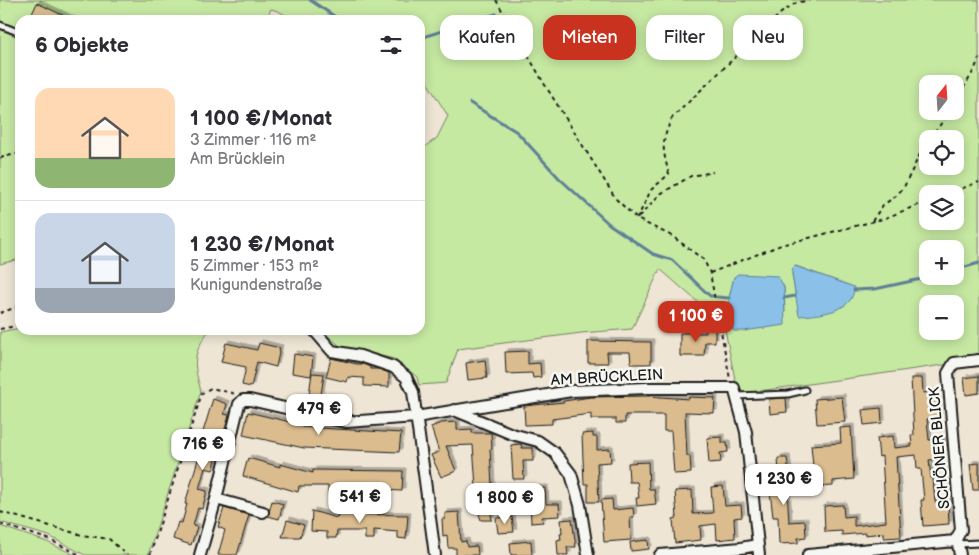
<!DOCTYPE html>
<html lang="de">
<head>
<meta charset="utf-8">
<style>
  :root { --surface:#fff; --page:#f2f2f3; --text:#2b2b33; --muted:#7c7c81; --line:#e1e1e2; --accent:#c8321e }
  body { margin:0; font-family:"Balsamiq Sans",sans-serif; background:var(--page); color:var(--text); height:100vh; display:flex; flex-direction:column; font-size:19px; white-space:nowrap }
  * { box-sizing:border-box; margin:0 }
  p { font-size:16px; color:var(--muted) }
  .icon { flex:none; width:28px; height:28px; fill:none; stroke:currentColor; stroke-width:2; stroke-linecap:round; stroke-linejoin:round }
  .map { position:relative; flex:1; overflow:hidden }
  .sheet { position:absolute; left:15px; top:15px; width:410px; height:320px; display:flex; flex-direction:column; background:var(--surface); border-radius:15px; box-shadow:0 2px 12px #0003 }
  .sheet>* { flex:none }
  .hud { position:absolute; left:440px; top:15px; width:464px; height:45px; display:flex; gap:10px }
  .needle { width:32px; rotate:17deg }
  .controls { position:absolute; left:919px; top:75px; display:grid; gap:10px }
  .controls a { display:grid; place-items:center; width:45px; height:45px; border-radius:10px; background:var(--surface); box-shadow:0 2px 12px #0003; font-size:25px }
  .price { position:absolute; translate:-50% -42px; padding:0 11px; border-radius:10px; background:#fff; color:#222; font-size:16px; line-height:32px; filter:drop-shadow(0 1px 2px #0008) }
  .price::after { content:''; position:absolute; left:50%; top:30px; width:15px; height:11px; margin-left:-8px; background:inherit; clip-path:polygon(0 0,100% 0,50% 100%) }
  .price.selected { background:var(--accent); color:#fff }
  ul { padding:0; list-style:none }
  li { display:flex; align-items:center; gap:15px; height:125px; padding:0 20px }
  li+li { border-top:1px solid var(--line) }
  li span { display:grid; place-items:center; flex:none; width:140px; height:100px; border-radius:15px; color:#555 }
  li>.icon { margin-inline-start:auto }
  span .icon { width:60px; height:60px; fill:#fffc; stroke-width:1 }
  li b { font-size:21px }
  h2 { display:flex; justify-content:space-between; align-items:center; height:60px; padding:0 20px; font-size:21px }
  .tag { padding:0 18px; border-radius:15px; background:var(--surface); box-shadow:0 2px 12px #0003; font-size:18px; line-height:45px }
  .tag.selected { background:var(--accent); color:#fff }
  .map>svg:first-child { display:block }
  .green { fill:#c6e9a2; stroke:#71825f; fill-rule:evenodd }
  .water { fill:#8bc1e9; stroke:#5f7f97 }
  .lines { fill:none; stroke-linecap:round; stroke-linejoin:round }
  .stream { stroke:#5f7f97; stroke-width:3 }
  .building { fill:#dbbc8e; stroke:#1c1c1c; filter:url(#shadow) }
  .service-casing { stroke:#1c1c1c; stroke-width:9 }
  .minor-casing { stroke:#1c1c1c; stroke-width:14 }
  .path { stroke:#1c1c1c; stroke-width:2; stroke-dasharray:4 4; stroke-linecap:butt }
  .service { stroke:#f6f6f2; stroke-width:5 }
  .minor { stroke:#f6f6f2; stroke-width:10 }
  .labels { text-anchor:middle; stroke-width:5; stroke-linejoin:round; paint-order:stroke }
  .street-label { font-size:15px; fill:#1c1c1c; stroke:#f6f6f2 }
</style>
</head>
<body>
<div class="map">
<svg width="979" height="555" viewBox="0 0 979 555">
  <defs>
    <filter id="shadow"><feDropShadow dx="3" dy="-3" stdDeviation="0" flood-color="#0004"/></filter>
  </defs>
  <rect width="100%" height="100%" fill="#eee5d4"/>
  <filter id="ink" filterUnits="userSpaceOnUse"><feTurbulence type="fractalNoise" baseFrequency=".02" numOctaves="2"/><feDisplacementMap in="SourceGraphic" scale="10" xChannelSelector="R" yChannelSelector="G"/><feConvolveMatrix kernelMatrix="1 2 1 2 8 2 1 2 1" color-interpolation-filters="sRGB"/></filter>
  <g filter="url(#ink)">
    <!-- green -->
    <path class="green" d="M0,0H979V360L738,394L724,325L660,269L632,329L581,333L458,349L446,383L419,385L417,377L394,359L340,346L321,330H420V150L437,138L448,116L420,71V20H294L278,11L271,9L266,20H20V259L0,264V160L3,157L0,155ZM928,84H955V111H928ZM928,139H955V166H928ZM928,194H955V221H928ZM928,249H955V276H928ZM796,266L853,287L796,299L792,274ZM734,277L784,287L785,313L732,328L729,299ZM928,304H955V331H928Z
      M20,328V330H209C192,355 193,363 201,391L148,555H85L49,536L0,522V332Z
      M0,526L47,542L75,555H0Z"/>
    <!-- water -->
    <path class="water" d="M795,266L854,287C855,312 818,315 799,316L792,274L793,268Z
      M738,274L778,276L784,287L785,325L744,331H734L732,328L729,298L734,277Z"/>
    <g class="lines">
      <!-- stream -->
      <path class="stream" d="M310,0L340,20
        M420,38L496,14
        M470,103L517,132L559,178L609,224L653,254L672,260L710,296H713
        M955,270L979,263
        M854,290L875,289L935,276
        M717,297L729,298
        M784,298L795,296"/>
    </g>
    <!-- building -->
    <path class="building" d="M37,3L73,20H39L31,16Z
      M706,329H715V342H705L704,356H680V333H706Z
      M588,341L651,342V364H631L630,352H607L608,363H588Z
      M226,343L257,350L259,343L280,348L276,367L257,362L251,387L242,385L246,367L221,362Z
      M528,351V364L540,363L541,377L533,378L532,373L506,374L505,352Z
      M294,354L313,357L311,376L292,373Z
      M331,358L357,364H363L370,367V369H379L389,373V387L364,386V378L348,377L347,382L326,377Z
      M485,360L487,378L468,380L466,363Z
      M312,373L324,374L321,395L309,394Z
      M979,376V393L966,395L964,378Z
      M911,378H922L923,393L931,392V397L937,396L939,418L927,419L929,440L943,439L945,454H942L943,459L929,460L931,478H933L935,502L948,501L949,524L923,526L921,500H924L921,469H917L916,455L896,457L901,537L884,538V533L865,535V533L842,535V531L825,532L824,506L843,505L844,517L854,516V526L886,522L882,456L879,457L877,438L893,436L894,448L912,446L911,435H914Z
      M647,396L689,399V397L715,398L714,413L685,412L687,456H690L691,473L674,474L671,431H664V415H625V423H616V419H591V414L552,419V424L525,425L524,406L564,402V401L591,397Z
      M842,397L845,422L817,424L815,399Z
      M786,398L787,412L770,414L769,399Z
      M213,399L227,404L224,414L229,415L213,470L205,468L199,489L207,491L202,509L198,508L193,526L197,527L191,545L173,539L178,522L182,523L187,504H185L201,449L204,450L209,434L203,432Z
      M881,408L882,423L864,425L862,410Z
      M248,412L303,425L302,427L401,433L399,452L304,448L243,435Z
      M457,422V430L472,429V433H491L492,449H490L492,486L476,487L473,445L446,446L456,471L441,477L431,455L439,452L431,427L441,423Z
      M851,427L854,479L833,481V486L815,487L811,445L841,443L840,428Z
      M593,433V437H597V450L610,449L611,462L597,463L599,502H588V484H584L582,434Z
      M722,437V443H727L728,452L720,453L721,462L709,463L707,438Z
      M521,444L522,448H533V461H523L524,479H513L511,445Z
      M248,458L280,467V464L313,473V470L403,471L402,491L338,488V495H328V486H299L298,492L243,476Z
      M778,458H787L791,490H787L789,522L805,521L806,537L798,538V543L779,544L778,517H773L768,474L779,473Z
      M648,462L649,489H654L656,504L637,506L636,498H639L637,482H629L628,463Z
      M979,463V490H973L970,464Z
      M723,486L725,506L741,505L742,517L734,518L735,538L717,540L716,524L700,526L701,540L675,543L673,519L677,518L675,491L692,490L693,514L713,513L711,487Z
      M545,488L546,504H559L560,516L542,517L543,522L531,523L530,499L524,500L523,489Z
      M612,499L613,510L633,508L634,517H630L631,540L604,542L601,500Z
      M272,501L283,504L279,519L268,516Z
      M224,508L249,515L237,555H218L225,530L218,527Z
      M477,508H490L492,520H481Z
      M312,511L337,518L338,514L408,515L406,539L398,538V532L374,530V539H365V531H337L336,538H327V532L311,531Z
      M459,512L461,542L466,541L467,547L477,546L478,555H456V548H448L447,535L443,536L442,519H445V513Z
      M512,517L514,532L498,533L496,518Z
      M572,519L576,547H567L568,555H558L557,540L561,539L560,534H562L561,520Z
      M287,520L304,525L300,537H282Z
      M648,540L649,549L631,551L630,542Z
      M531,541L532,555H511L510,543Z"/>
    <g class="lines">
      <defs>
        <path id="service" d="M0,25L20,33
          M736,396L788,394L805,390
          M958,544L979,543"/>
        <path id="minor" d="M314,330L332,351L360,356L393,367L406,377L413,392L435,555
          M454,410L512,434L538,441L555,453L571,474L580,505L588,555
          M216,499L263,512
          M955,541L961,530L948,373L954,363L979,360
          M955,541L958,544L960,555
          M200,555L216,499L239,404L243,400H250L346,422L416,417L571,391L647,388H734L746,432L759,555
          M660,555L741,548L757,545
          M808,555L955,541"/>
      </defs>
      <!-- service casing -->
      <use href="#service" class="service-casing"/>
      <!-- minor casing -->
      <use href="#minor" class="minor-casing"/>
      <!-- path -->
      <path class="path" d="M496,0L545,85L616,199L637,219L672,236L704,260L710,273L730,379
        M955,102C963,87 974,74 979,58
        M930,139L950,111
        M0,158L20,153
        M947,194L979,182
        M639,217L660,194L691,176L713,172
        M637,219L651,190L669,174C662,147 661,143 672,118L781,13L796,3L810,0
        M872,221L883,205L896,196L904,187L920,154L928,143
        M710,273L781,245L883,219L928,201
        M0,313L20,306
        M0,329L20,325
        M0,512L82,535L109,539L127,555
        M0,524L48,539L80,555
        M150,555L202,393L211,388L236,394"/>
      <!-- service -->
      <use href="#service" class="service"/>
      <!-- minor -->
      <use href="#minor" class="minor"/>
    </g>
  </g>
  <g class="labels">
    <!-- street labels -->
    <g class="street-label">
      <text transform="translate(607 377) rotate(-3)" y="5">AM BRÜCKLEIN</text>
      <text transform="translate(939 448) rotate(-95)" y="5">SCHÖNER BLICK</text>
    </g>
  </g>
</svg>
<div class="controls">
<a><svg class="needle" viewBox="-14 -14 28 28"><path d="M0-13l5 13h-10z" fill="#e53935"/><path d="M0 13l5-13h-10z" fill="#7c7c81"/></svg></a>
<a><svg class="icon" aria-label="locate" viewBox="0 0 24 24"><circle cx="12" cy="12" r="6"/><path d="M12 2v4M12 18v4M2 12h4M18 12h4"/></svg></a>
<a><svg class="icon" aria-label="layers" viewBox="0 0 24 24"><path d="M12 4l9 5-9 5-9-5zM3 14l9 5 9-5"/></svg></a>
<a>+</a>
<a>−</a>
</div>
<b class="price selected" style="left:696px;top:343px">1 100 €</b>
<b class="price" style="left:319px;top:436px">479 €</b>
<b class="price" style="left:203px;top:471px">716 €</b>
<b class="price" style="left:784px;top:506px">1 230 €</b>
<b class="price" style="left:360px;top:524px">541 €</b>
<b class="price" style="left:505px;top:525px">1 800 €</b>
<div class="hud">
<a class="tag">Kaufen</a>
<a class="tag selected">Mieten</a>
<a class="tag">Filter</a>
<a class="tag">Neu</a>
</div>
<section class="sheet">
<h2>6 Objekte<svg class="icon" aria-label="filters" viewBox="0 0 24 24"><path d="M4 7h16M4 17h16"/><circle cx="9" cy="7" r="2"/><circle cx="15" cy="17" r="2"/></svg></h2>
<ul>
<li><span style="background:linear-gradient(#ffd9b3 70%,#8fb573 0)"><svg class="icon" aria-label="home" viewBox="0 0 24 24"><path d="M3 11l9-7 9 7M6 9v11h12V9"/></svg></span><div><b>1 100 €/Monat</b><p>3 Zimmer · 116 m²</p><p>Am Brücklein</p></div></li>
<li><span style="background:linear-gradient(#c9d6e8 75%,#9aa5b1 0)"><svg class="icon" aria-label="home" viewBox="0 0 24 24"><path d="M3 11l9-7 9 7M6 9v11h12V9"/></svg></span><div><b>1 230 €/Monat</b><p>5 Zimmer · 153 m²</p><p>Kunigundenstraße</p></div></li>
</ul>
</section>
</div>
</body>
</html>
